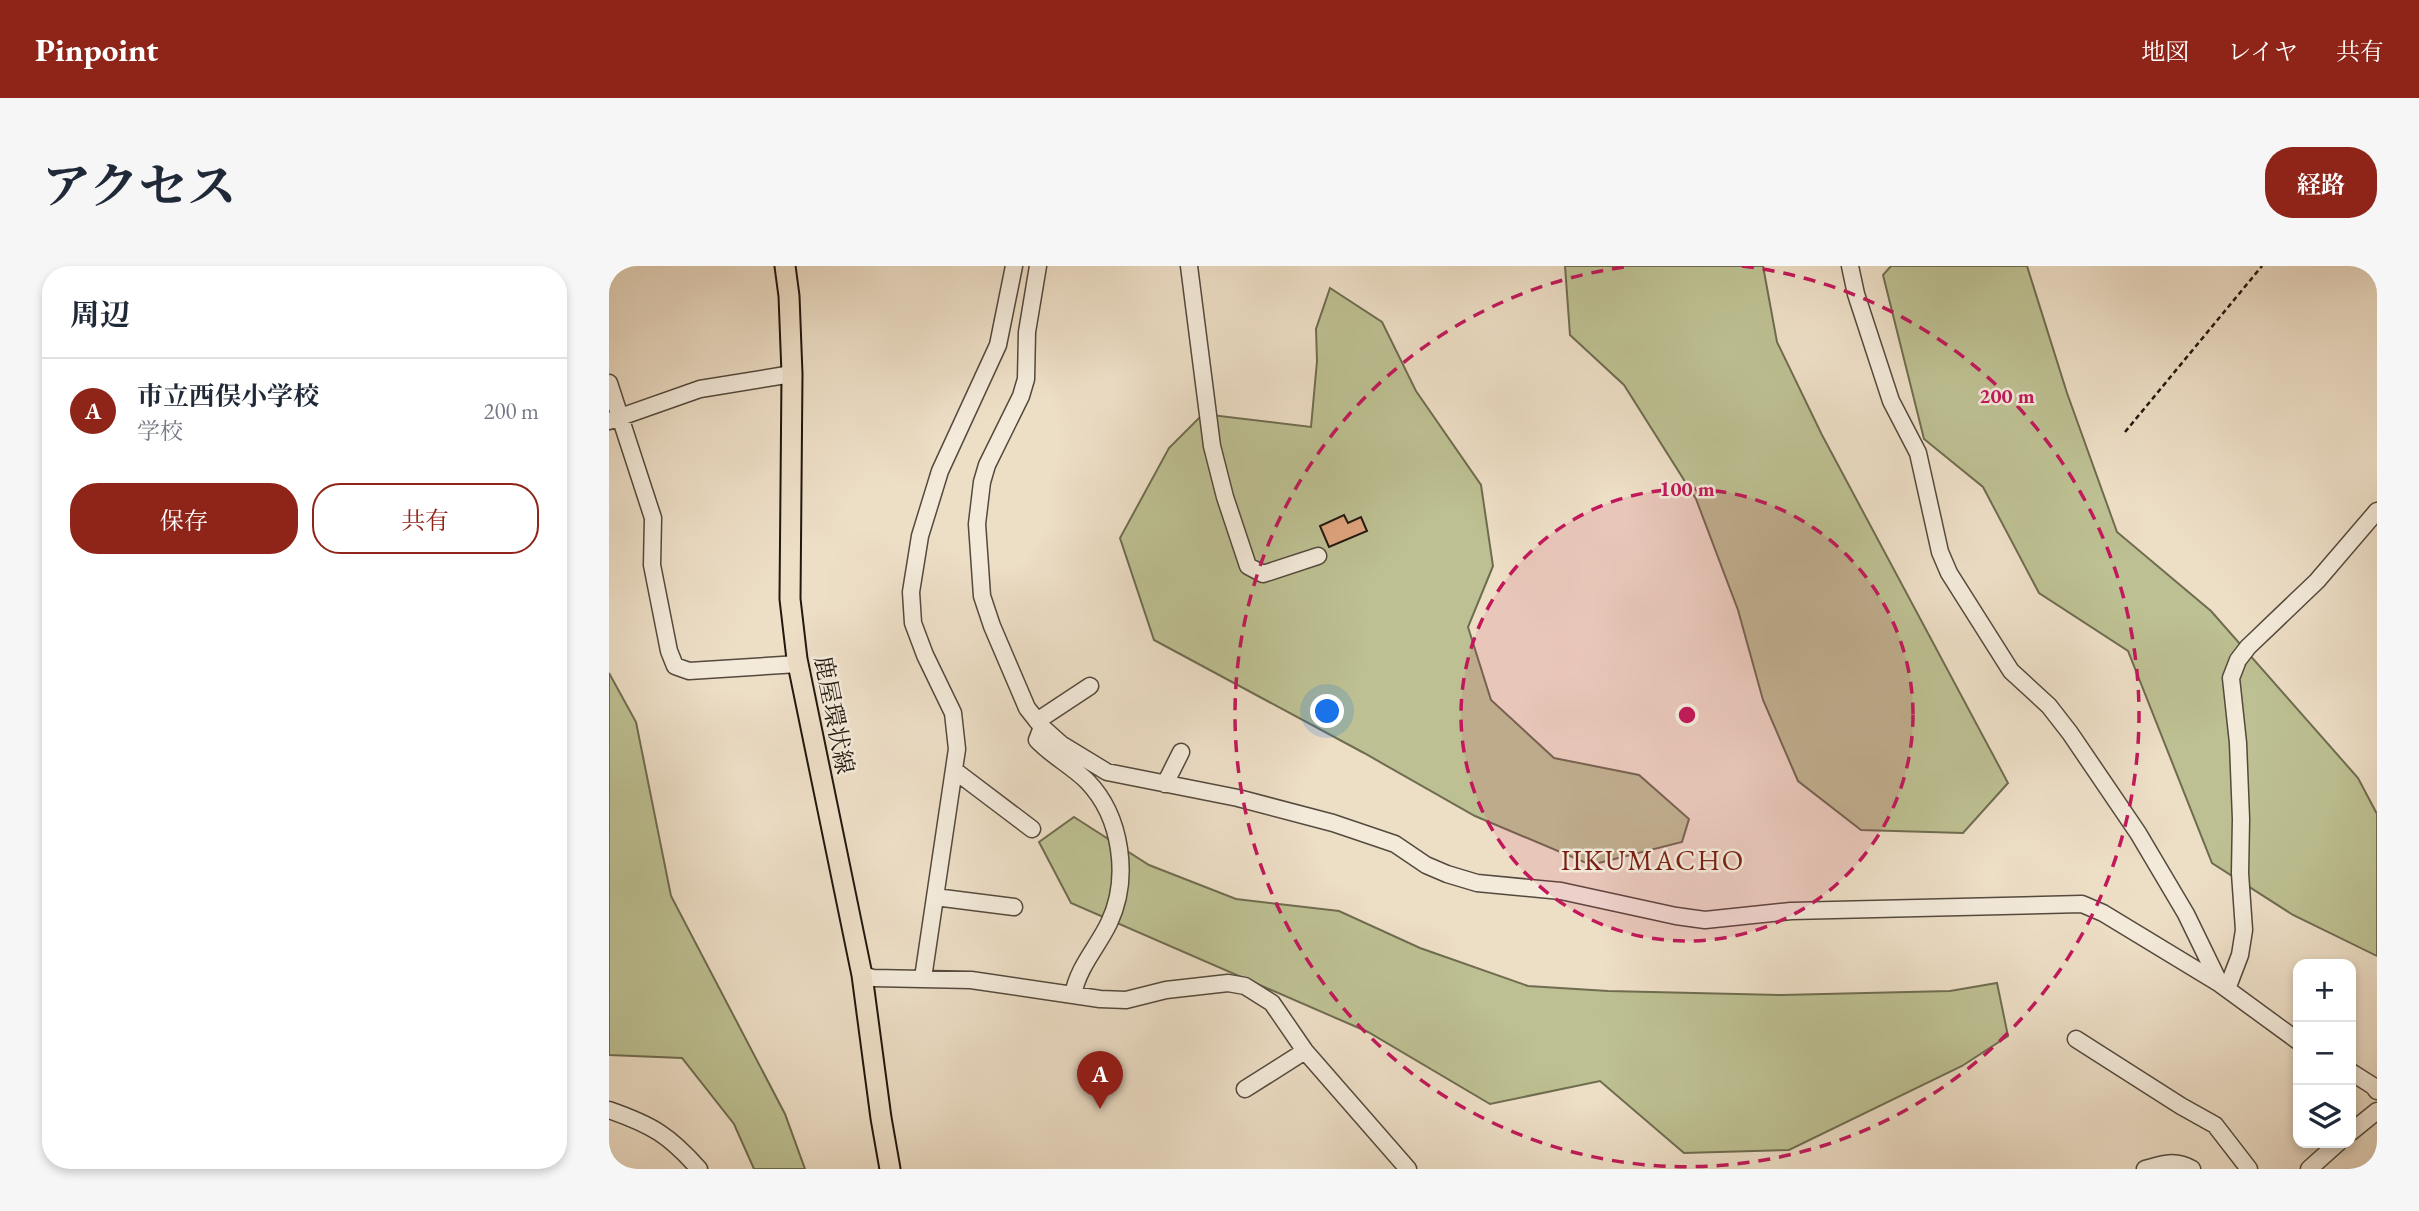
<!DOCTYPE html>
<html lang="ja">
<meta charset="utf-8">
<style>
body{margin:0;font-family:"EB Garamond","Noto Serif JP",serif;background:#f6f6f7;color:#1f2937}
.controls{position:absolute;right:21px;bottom:21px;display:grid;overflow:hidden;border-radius:14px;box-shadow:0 4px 10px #0003}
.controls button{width:63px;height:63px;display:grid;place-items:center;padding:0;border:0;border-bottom:2px solid #e0e1e3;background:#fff;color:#1f2937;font:35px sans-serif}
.you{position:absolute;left:719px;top:446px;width:24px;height:24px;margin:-18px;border:5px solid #fff;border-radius:50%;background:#1a73e8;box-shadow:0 0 0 10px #1a73e833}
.badge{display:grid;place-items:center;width:46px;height:46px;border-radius:50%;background:#8f2418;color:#fff;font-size:23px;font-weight:700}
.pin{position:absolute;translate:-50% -58px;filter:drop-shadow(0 2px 4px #0008)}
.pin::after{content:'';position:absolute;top:37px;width:24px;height:21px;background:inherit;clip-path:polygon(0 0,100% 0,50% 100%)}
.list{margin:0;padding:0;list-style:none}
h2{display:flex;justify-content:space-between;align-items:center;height:91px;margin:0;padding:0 28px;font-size:30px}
h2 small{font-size:23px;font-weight:400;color:#747a83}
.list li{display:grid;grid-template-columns:46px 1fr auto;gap:21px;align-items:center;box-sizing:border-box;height:105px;padding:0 28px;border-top:2px solid #e0e1e3}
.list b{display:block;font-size:26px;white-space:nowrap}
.list p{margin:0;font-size:23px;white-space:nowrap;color:#747a83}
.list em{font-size:23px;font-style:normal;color:#747a83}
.actions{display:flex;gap:14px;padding:21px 28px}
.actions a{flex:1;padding:16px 0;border:2px solid #8f2418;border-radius:28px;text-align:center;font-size:24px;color:#8f2418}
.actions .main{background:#8f2418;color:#fff}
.icon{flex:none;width:38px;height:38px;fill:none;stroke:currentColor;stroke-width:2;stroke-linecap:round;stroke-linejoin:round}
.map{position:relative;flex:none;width:1768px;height:903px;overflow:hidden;border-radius:28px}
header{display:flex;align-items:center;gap:42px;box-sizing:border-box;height:98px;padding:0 35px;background:#8f2418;color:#fff}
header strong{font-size:33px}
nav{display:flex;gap:38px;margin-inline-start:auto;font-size:24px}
.intro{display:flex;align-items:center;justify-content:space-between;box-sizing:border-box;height:168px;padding:0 42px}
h1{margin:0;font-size:49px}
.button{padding:18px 32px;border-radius:28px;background:#8f2418;color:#fff;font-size:24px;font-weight:700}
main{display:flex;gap:42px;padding:0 42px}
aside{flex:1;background:#fff;border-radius:28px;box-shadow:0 4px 10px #0003}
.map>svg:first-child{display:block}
.green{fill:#bdc092;stroke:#6f6c50;stroke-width:2}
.building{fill:#e0a57f;stroke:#21180f;stroke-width:2}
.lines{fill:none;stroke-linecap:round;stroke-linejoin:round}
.minor-casing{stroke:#544a3d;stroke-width:19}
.major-casing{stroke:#21180f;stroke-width:23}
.path{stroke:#21180f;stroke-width:2.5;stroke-dasharray:5 3.5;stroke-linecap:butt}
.minor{stroke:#f3eada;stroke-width:16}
.major{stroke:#eddec6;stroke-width:19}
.ring{fill:none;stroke:#c2185b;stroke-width:3.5;stroke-dasharray:12 9}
.labels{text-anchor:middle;stroke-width:5;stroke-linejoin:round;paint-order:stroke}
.street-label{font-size:24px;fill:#21180f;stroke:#f3eada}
.quarter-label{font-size:28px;letter-spacing:2px;fill:#7a1f14;stroke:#f3eada}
.centre{fill:#c2185b;stroke:#f3eada;stroke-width:3.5}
.ring-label{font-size:21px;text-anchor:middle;font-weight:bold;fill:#c2185b;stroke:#f3eada;stroke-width:5;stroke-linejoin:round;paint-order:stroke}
</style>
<header>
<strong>Pinpoint</strong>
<nav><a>地図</a><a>レイヤ</a><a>共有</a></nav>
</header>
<div class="intro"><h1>アクセス</h1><a class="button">経路</a></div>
<main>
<aside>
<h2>周辺<small></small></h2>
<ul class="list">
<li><span class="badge">A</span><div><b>市立西俣小学校</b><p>学校</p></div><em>200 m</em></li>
</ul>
<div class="actions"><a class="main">保存</a><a>共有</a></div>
</aside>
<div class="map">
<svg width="1768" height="903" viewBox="0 0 1768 903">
<rect width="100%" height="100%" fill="#eddec6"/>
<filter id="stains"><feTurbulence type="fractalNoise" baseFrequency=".00286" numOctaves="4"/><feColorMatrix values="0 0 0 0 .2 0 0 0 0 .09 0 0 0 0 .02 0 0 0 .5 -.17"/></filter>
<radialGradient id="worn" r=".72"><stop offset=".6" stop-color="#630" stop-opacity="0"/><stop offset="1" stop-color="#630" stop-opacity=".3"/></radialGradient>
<!-- green -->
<path class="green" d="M956,0H1154L1168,76L1213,169L1399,517L1354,567L1252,564L1189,515L1154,434L1129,344L1087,233L1015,119L961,69Z
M1282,0H1418L1458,127L1508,266L1602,345L1749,512L1768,548V690L1684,649L1603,597L1519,385L1430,327L1374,221L1315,173L1274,9Z
M721,22L773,56L807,125L872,219L884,300L859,361L882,434L945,492L1030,509L1080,553L1073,576L982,599L866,550L755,487L545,374L511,272L560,182L594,148L702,161L708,95L707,63Z
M0,407L27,456L62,630L176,848L196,903H145L125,858L73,792L0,789Z
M465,551L540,599L627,633L730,645L811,682L919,720L999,725L1173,729L1341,725L1388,717L1399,770L1353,800L1180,884L1075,887L991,815L881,838L759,766L462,637L430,576Z"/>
<!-- building -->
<path class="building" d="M735,249L739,257L752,251L758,265L720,281L711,260Z"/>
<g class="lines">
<defs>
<path id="minor" d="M429,0L418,66L417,113L412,130L378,199L373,216L368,258L373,330L383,360L418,442L433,461L452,478L498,506L629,532L724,557L786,578L817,599L838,608L868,617L952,625L1067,650L1096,654L1182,645L1473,638L1494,647L1611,718L1689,775
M580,0L603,180L616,231L639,300L654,308L709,290
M1241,0L1247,28L1282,135L1309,187L1331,286L1340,307L1402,405L1440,440L1461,467L1529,567L1577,648L1611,718
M0,117L44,252L43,299L60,385L66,400L80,405L189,398
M0,155L91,123L183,108
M428,455L481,420
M433,461L428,474C443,490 463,500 478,515C513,551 521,613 500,657C488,682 469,701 464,729
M345,504L423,563
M556,518L572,486
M326,631L405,641
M253,709L264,712L362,714L491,733L517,734L557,724L619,717L636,720L663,737L696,785L799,903
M314,712L348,483L344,447L316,389L304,357L302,326L311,270L331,205L389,79L405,0
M1618,723L1631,689L1635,664L1631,607L1632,553L1629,477L1622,412L1629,394L1639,381L1708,315L1768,245
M1467,773L1572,840L1606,859L1640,903
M1742,806L1764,820L1768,825
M636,823L696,785
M0,844C43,859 60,869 90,903
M1742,866L1768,845
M1536,903C1554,898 1566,893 1583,903
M1700,903L1729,877"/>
<path id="major" d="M176,0L180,30L183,108L181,333L188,393L253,709L272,852L281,903"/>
</defs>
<!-- minor casing -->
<use href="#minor" class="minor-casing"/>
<!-- major casing -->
<use href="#major" class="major-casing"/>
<!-- path -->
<path class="path" d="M1516,166L1653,0"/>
<!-- minor -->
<use href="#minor" class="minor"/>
<!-- major -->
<use href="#major" class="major"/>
</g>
<!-- distance rings -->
<circle cx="1078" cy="449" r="226" fill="#c2185b" fill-opacity=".12"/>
<g class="ring">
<circle cx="1078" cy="449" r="226"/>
<path d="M1133 0A452 452 0 1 1 1023 0"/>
</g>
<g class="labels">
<!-- street labels -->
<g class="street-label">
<text transform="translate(225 449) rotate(79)" y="8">鹿屋環状線</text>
</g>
<!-- quarter labels -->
<g class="quarter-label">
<text x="1044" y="604">IIKUMACHO</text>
</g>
</g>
<circle cx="1078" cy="449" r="10" class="centre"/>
<g class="ring-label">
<text x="1398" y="137">200 m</text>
<text x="1078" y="230">100 m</text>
</g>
<rect width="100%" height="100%" filter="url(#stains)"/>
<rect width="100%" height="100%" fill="url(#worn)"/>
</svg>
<div class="controls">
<button>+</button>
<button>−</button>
<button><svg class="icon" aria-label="layers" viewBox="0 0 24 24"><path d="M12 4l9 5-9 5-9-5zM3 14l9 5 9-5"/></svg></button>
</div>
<div class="you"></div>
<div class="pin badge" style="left:491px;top:843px">A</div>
</div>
</main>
